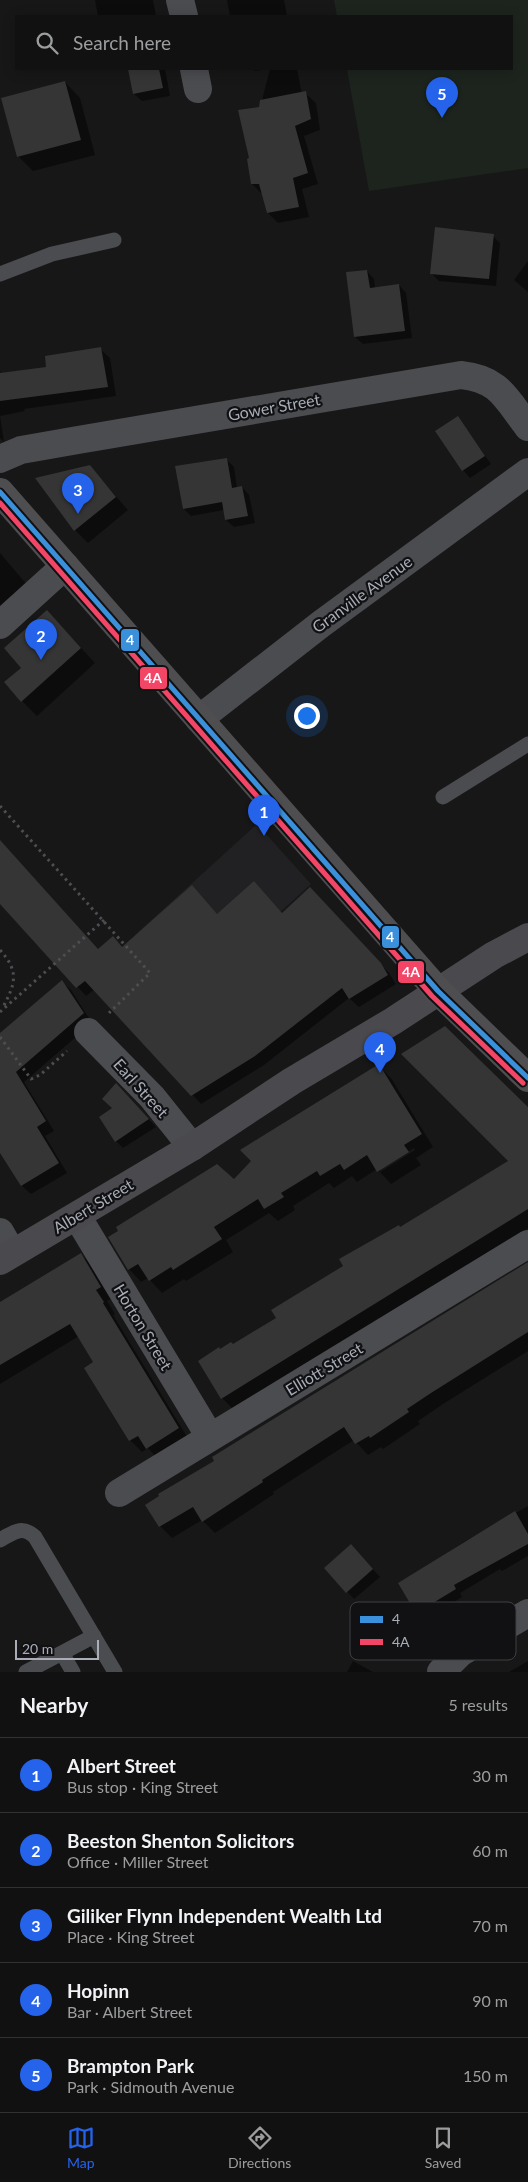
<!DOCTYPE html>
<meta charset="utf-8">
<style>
body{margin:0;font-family:Lato,sans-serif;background:#1a1a1a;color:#f1f3f6}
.scale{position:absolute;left:15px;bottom:12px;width:84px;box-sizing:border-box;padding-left:5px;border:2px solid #a8adb8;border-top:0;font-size:14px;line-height:18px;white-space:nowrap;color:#a8adb8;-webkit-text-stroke:4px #111113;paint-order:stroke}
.you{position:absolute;left:306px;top:715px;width:18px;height:18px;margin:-12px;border:4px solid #fff;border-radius:50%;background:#1a73e8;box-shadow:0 0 0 8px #1a73e833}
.badge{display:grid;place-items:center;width:32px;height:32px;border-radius:50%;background:#2563eb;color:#fff;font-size:16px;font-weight:700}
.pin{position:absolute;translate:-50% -41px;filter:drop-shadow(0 1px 2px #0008)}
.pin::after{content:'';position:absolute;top:26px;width:18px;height:15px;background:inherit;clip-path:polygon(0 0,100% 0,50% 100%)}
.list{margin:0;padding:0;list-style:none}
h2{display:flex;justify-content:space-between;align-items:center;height:65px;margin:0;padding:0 20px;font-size:21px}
h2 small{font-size:16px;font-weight:400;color:#9c9d9f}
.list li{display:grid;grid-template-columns:32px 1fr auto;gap:15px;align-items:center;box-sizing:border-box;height:75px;padding:0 20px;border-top:1px solid #303131}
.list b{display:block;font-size:19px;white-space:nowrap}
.list p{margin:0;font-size:16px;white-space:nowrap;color:#9c9d9f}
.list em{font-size:16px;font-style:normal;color:#9c9d9f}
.icon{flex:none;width:28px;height:28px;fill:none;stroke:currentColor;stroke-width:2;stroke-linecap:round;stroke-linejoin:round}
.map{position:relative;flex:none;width:528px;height:1672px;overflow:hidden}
.search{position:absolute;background:#111;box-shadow:0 2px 12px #0003;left:15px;right:15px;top:15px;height:55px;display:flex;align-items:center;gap:12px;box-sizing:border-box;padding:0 18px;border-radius:0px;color:#9c9d9f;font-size:19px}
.sheet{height:440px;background:#111}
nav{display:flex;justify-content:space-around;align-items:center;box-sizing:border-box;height:70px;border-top:1px solid #303131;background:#111;font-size:14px;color:#9c9d9f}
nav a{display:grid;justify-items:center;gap:2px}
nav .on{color:#2563eb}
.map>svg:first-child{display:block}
.built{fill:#212123}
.green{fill:#1d241e}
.shadow{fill:#0007;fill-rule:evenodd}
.building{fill:#353536}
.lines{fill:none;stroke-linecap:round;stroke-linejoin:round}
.path{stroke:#4d4e52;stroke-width:3;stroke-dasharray:2.5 4;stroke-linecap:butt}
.lane{stroke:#4b4c50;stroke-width:15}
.street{stroke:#4b4c50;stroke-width:28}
.secondary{stroke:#4a4a4e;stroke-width:28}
.highway{stroke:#4e4e51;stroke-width:28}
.bus-1-casing{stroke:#111113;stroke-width:9}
.bus-2-casing{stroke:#111113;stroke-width:9}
.bus-1{stroke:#3a90db;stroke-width:5}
.bus-2{stroke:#f34667;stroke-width:5}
.labels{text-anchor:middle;stroke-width:4.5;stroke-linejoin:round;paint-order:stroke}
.street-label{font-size:16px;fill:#a8adb8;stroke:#111113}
.key{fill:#111113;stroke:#3e4045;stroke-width:1}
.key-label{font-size:14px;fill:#a8adb8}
.line-badge{stroke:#111113;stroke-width:2}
.badge-label{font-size:14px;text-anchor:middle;font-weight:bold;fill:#fff}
</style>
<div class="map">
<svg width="528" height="1672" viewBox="0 0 528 1672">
<rect width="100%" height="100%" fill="#171717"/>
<!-- built -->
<path class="built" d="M257,824L311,884L189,995L135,935Z"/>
<!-- green -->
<path class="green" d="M334,0H528V168L369,191L347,69H512V16H337Z"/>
<!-- shadow -->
<path class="shadow" d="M95,0H153L156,16H98Z
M227,0H284L287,16H230Z
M130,69H165L170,96L142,101L134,94Z
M253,69H268L255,71Z
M270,69H297L302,94L305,93L316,103L320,130L304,136L318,184L302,189L309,217L278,223L268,213L263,195L252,184L250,159L260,108Z
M65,82L80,98L95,155L33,171L18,156Z
M493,236L500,243L496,286L439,281L431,273Z
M528,261V292L514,280Z
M367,271L374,279L375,288L399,285L406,293L412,338L363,344L355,337Z
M100,349L110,358L116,396L24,409L25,411L0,416L4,442L0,438V370L1,374L48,368Z
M458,418L491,464L470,478L463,470Z
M226,459L234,467L237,488L242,487L249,495L255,523L234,527L226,520L224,510L191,516L184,509Z
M89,466L128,510L88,543L75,530Z
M0,553L28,586L0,610Z
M47,611L95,663L37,716L22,701Z
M0,841L98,950L123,948L218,915L283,914L319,898L389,973L396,984L359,1007L349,998L264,1065L201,1104L95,989L86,996L0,902Z
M62,982L71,990L92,1023L24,1082L54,1131L45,1136L67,1173L31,1194L22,1186L0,1150V1035Z
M379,1066L391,1078L433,1147L416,1158L421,1165L391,1184L377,1169L357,1182L352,1176L334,1188L329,1183L293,1206L295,1210L278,1221L269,1213L226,1240L233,1252L186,1281L184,1279L162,1293L148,1278L141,1282L129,1269L234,1180ZM414,1148L415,1150L380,1172V1169Z
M123,1092L156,1127L123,1148L116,1141L114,1109Z
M528,1109V1228L234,1410L222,1398L199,1361L233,1346L278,1318L345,1266L401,1228L510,1161Z
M81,1254L92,1266L112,1298L107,1301L115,1314L113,1315L189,1440L158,1459L148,1448L142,1452L130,1440L85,1368L95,1363L79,1336L0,1384V1304Z
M528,1264V1351L443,1404L418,1421L420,1424L383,1449L381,1447L368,1455L354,1440L273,1492L274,1494L215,1533L202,1520L172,1538L160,1526L216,1461Z
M528,1506V1556L502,1571L500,1569L460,1593L462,1597L437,1613L433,1610L422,1616L415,1609L400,1584L464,1542Z
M358,1553L380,1577L354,1599L326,1568Z
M353,1661L373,1672H347Z
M528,1661V1672H509Z"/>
<!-- building -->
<path class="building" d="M128,69H159L163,88L133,94Z
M65,81L81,140L17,157L1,98Z
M306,91L311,119L295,126L308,173L293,178L299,207L267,213L259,184H251L247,159L249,158L238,110L259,107L260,100Z
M435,227L494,234L489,279L430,274Z
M367,270L370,288L399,284L405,331L354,337L346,272Z
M101,347L108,387L0,401V373L46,367L45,356Z
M458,416L485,456L462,471L435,431Z
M227,458L232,488L242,486L248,516L225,520L222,502L183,509L175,466Z
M90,465L116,497L74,531L35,478Z
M47,610L81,648L21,702L4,682L21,668L4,648Z
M0,840L98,949L113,936L122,947L192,885L217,914L254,881L282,913L310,887L381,963L388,975L349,999L342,988L255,1056L191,1096L85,981L76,988L0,904Z
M62,980L84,1013L16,1072L46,1121L37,1127L59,1163L21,1186L0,1153V1033Z
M445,1026L528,1107V1209L221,1399L198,1361L219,1347L220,1349L231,1342L233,1344L276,1318L271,1310L343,1266L339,1259L399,1225L400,1227L508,1161L401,1054Z
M379,1064L422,1134L404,1145L409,1152L377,1172L367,1155L344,1170L340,1164L320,1176L317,1171L281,1193L284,1197L264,1209L258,1199L214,1227L222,1239L173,1270L171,1267L149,1281L138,1264L128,1270L108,1237L118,1231L116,1227L217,1164L234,1179L251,1161L240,1150Z
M116,1083L149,1119L115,1142L99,1117L112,1108L102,1099Z
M81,1253L101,1287L96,1290L104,1302L103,1303L179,1428L146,1449L138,1436L129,1441L84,1368L93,1362L70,1324L0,1365V1302Z
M528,1262V1332L431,1393L407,1409L409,1412L370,1438L369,1436L355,1444L344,1427L262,1480L263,1482L202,1522L193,1507L159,1527L145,1505L159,1496L158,1494L214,1461L212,1457Z
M515,1511L528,1534V1544L454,1585L456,1589L428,1606L426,1602L414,1610L398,1583Z
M351,1544L373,1569L346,1593L324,1568Z"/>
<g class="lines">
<!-- path -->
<path class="path" d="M0,806L150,973L109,1013
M0,950C19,971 16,983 3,1007
M0,1012L104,920
M0,1037L31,1079L40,1075L67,1051"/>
<!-- lane -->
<path class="lane" d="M0,274L52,254L114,240
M443,797L528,744
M0,1540C14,1532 22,1525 35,1537L115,1672
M62,1653L73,1672
M26,1672L94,1636"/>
<!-- street -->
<path class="street" d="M180,0L184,16
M194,69L198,89
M0,459L21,450L78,440L461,375C500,379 506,399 528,427
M0,625L65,566
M199,719L321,624L528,472
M88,1032L152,1097L192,1147
M77,1216L210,1437
M0,1232L12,1253
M119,1493L528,1244
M441,1672L460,1653L528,1613"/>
<!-- secondary -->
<path class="secondary" d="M0,1261L192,1147L292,1081L393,1021L494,955L528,937"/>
<!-- highway -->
<path class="highway" d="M0,492L438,991L528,1078"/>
<defs>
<path id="bus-1" d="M0,492L438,991L528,1078"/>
<path id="bus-2" d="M0,503L432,996L523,1083"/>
</defs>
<!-- bus-1 casing -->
<use href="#bus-1" class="bus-1-casing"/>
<!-- bus-2 casing -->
<use href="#bus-2" class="bus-2-casing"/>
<!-- bus-1 -->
<use href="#bus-1" class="bus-1"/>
<!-- bus-2 -->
<use href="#bus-2" class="bus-2"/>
</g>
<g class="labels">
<!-- street labels -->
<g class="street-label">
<text transform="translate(274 407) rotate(-10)" y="6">Gower Street</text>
<text transform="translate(362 594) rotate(-36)" y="6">Granville Avenue</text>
<text transform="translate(141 1088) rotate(48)" y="6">Earl Street</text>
<text transform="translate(93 1206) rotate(-31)" y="6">Albert Street</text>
<text transform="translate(143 1327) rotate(59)" y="6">Horton Street</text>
<text transform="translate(324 1369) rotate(-31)" y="6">Elliott Street</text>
</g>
</g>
<!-- legend -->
<rect x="350" y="1602" width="166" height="58" rx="8" class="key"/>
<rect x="360" y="1616" width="23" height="7" fill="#3a90db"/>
<rect x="360" y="1639" width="23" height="6" fill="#f34667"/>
<g class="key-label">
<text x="392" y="1624">4</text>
<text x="392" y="1647">4A</text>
</g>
<g class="line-badge">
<rect x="120" y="628" width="20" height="24" rx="5" fill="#3a90db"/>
<rect x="139" y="666" width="29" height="24" rx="5" fill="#f34667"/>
<rect x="381" y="925" width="19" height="24" rx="5" fill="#3a90db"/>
<rect x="397" y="960" width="28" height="24" rx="5" fill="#f34667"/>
</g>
<g class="badge-label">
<text x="130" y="645">4</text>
<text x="153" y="683">4A</text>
<text x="390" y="942">4</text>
<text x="411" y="977">4A</text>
</g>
</svg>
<div class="scale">20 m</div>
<div class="you"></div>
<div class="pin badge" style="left:264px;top:836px">1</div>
<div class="pin badge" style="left:41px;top:660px">2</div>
<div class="pin badge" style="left:78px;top:514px">3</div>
<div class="pin badge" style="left:380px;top:1073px">4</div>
<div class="pin badge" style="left:442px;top:118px">5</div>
<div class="search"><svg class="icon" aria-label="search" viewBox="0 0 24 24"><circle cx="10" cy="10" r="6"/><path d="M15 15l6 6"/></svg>Search here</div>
</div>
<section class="sheet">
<h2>Nearby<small>5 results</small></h2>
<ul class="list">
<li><span class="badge">1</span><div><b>Albert Street</b><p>Bus stop · King Street</p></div><em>30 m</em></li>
<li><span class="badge">2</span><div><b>Beeston Shenton Solicitors</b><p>Office · Miller Street</p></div><em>60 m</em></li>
<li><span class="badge">3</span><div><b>Giliker Flynn Independent Wealth Ltd</b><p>Place · King Street</p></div><em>70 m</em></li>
<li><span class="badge">4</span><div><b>Hopinn</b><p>Bar · Albert Street</p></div><em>90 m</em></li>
<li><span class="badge">5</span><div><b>Brampton Park</b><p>Park · Sidmouth Avenue</p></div><em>150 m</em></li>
</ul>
</section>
<nav>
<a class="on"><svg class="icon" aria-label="map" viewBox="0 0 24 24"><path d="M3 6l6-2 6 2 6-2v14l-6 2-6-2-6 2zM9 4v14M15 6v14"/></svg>Map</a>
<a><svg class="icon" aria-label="directions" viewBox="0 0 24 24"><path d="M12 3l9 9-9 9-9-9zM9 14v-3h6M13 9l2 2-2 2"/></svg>Directions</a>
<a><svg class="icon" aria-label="saved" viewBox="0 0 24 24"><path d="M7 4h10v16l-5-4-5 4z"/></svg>Saved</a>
</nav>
